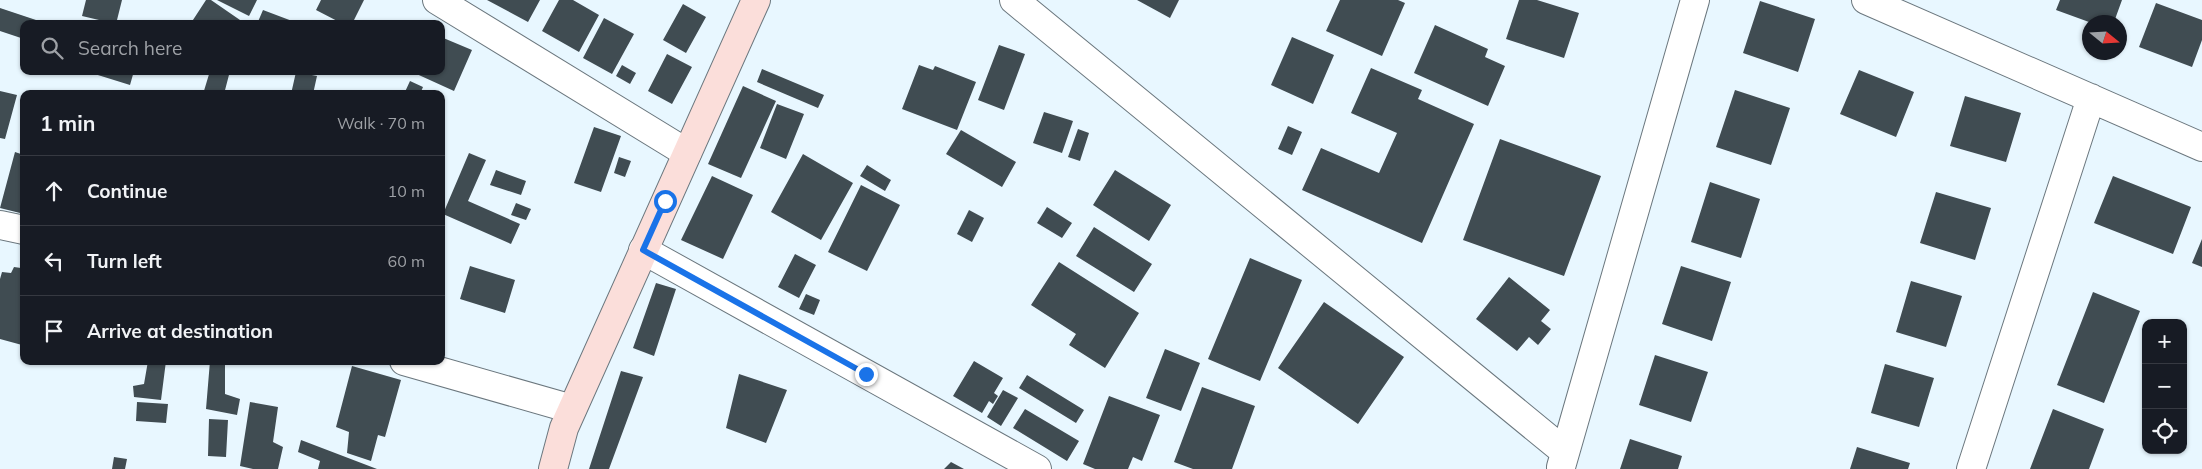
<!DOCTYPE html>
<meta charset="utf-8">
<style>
body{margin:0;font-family:Mulish,sans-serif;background:#242831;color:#f1f3f6}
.controls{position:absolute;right:15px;bottom:15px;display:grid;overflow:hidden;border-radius:10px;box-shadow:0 1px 4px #0004}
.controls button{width:45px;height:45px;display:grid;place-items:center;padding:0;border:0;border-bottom:1px solid #363941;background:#171b24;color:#f1f3f6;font:25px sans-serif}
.compass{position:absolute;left:2082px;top:15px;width:45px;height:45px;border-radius:50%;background:#171b24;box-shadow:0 1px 4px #0004;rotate:108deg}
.stop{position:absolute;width:15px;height:15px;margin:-11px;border:4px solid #1a73e8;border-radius:50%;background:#fff}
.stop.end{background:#1a73e8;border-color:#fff;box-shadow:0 1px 5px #0008}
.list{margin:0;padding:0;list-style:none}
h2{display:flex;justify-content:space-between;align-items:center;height:65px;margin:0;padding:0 20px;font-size:21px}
h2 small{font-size:16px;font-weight:400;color:#9ea1a6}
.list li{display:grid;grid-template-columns:32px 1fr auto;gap:15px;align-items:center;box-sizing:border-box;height:70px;padding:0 20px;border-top:1px solid #363941}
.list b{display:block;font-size:19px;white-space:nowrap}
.list em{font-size:16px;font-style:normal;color:#9ea1a6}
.icon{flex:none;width:28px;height:28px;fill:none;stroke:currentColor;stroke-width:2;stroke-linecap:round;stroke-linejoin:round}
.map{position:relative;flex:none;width:2202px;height:469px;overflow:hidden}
.search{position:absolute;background:#171b24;box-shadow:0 1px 4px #0004;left:20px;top:20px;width:425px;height:55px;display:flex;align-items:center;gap:12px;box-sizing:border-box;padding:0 18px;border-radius:10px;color:#9ea1a6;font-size:19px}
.panel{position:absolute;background:#171b24;box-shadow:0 1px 4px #0004;left:20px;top:90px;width:425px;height:275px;border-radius:10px}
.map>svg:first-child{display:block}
.building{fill:#404c52}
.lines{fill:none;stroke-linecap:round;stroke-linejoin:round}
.street-casing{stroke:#6b777e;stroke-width:30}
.secondary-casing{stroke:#6b777e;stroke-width:30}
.street{stroke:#fff;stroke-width:28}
.secondary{stroke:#fbdeda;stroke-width:28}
.route{stroke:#1a73e8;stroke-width:6}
</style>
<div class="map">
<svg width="2202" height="469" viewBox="0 0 2202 469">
<rect width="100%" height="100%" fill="#e8f7ff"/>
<!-- building -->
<path class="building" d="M86,0H122L116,24L82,16Z
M206,0H211L240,20L237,24L191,23Z
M217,0H257L249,16Z
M321,0H364L352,24H343L316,10Z
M487,0H540L528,22Z
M559,0H573L599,15L579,52L542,31Z
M1137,0H1179L1170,18Z
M1340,0H1398L1405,3L1382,56L1326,31Z
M1519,0H1537L1579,13L1564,58L1506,39Z
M2060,0H2122L2114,22H2089L2056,10Z
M1760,1L1815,19L1798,72L1743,53Z
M2156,3L2202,20V40L2192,67L2139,47Z
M683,4L706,17L686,53L663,40Z
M0,8L45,23V24H24V39L0,31Z
M263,10L300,24H257Z
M604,18L634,34L612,74L583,58Z
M1435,25L1488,49L1485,57L1505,66L1488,106L1414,73Z
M441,37L472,50L454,91L410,71H441Z
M1292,37L1334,55L1313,104L1271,85Z
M999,45L1025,54L1004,110L978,100Z
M667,54L692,67L672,104L648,91Z
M622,65L636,73L630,84L616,76Z
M919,65L933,70L935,66L976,82L957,130L902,109Z
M1371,68L1422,90L1418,99L1474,124L1422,243L1302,190L1321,148L1379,173L1397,133L1351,113Z
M762,69L824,95L818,108L757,82Z
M1859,70L1914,92L1896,137L1840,114Z
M85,71H134L130,85Z
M210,71H230L224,94H203Z
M296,72L317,76L313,94H291Z
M410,81L423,87L420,94H404Z
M743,86L776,101L741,178L708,164Z
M1735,90L1790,108L1771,165L1716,147Z
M0,91L17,95L5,139L0,138Z
M1965,96L2021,113L2006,162L1950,146Z
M777,104L804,114L786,159L760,148Z
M1044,112L1073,121L1062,153L1033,143Z
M1288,126L1302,132L1292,155L1278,149Z
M594,127L621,136L601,192L574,183Z
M1078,129L1089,133L1080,161L1068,157Z
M961,130L1016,162L1002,187L946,154Z
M1500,139L1601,176L1564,276L1463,240Z
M15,152L24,155V214L0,208Z
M469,153L486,160L468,201L520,224L511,244L443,214Z
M803,154L853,183L821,240L771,212Z
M619,157L631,161L625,177L614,173Z
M867,165L891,180L885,191L860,176Z
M496,170L526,181L521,195L490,185Z
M1115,170L1171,205L1149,241L1093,205Z
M712,176L753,195L723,259L681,240Z
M2113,176L2191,207L2173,254L2094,223Z
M1710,182L1760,199L1741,258L1691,242Z
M861,185L900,205L867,271L828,252Z
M1936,192L1991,208L1975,260L1920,243Z
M516,203L531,209L526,220L511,215Z
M1047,207L1072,223L1062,238L1037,223Z
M969,210L984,218L972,242L957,234Z
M1094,227L1152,264L1134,292L1076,256Z
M2202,239V267L2192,263Z
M795,254L816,265L799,298L778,287Z
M1250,258L1302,280L1260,381L1208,359Z
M1059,262L1139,313L1105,368L1069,345L1076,334L1031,305Z
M24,266V337L22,345L0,339V279L2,272L11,273L14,267L21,268Z
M470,266L515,280L505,313L460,299Z
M1681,266L1731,282L1712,341L1662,324Z
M1509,277L1550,310L1541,321L1551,329L1538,345L1529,337L1517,351L1476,319Z
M1911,281L1962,296L1946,347L1896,332Z
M656,283L676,289L654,356L633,348Z
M2093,292L2140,311L2104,403L2057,385Z
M806,294L820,300L814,315L799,309Z
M1324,302L1404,357L1358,424L1278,368Z
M1165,349L1200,363L1181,411L1146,398Z
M1655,355L1708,372L1691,422L1639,405Z
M148,361H166L161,400L134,397L133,386L144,384Z
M210,361H225V394L240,399L237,415L206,409Z
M974,361L1003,378L994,393L998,396L993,404L989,401L982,413L953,396Z
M1885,364L1934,378L1919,427L1871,413Z
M352,366L401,380L385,437L378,435L371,461L347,453L349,432L336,427Z
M621,371L643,377L609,469H589Z
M739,374L787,390L766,443L726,428Z
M1027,375L1084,410L1076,423L1019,388Z
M1202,387L1255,406L1232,469H1193L1174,462Z
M1003,390L1018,398L1001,426L987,417Z
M1109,396L1160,415L1142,461L1133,457L1128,469H1095L1083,464Z
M137,402L168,404L166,423L136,421Z
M250,402L278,407L273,442L283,447L278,469H253L240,466Z
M1025,409L1079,441L1067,461L1013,428Z
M2053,409L2104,429L2089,469H2030Z
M209,419L228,420L226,457L208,456Z
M1630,439L1682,456L1678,469H1620Z
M301,440L377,469H318L320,461L298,452Z
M1857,447L1910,463L1908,469H1850Z
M114,457L127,459L125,469H112Z
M951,462L964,469H944Z"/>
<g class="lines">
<defs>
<path id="street" d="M437,0L687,153
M1014,0L1565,452
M1866,0L2202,147
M0,225L24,230
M643,250L1037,469
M404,361L572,409
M1561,467L1695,0
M1971,469L2091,98"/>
<path id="secondary" d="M553,469L564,428L756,0"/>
</defs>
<!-- street casing -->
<use href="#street" class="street-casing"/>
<!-- secondary casing -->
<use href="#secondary" class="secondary-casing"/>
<!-- street -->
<use href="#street" class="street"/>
<!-- secondary -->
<use href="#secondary" class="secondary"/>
</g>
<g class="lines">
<!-- route -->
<path class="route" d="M665,201L643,250L866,374"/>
</g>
</svg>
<div class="controls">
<button>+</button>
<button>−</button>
<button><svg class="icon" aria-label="locate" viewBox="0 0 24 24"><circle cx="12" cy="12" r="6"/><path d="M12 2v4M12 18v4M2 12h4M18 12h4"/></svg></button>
</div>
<svg class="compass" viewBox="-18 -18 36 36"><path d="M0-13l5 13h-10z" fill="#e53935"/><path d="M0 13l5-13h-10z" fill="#9ea1a6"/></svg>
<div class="stop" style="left:665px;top:201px"></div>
<div class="stop end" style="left:866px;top:374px"></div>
<div class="search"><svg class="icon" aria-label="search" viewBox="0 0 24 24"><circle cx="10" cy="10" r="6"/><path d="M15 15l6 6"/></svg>Search here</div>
<section class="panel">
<h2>1 min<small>Walk · 70 m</small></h2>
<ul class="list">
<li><svg class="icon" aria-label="ahead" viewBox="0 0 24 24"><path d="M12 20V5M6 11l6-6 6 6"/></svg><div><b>Continue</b></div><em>10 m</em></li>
<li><svg class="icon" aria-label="left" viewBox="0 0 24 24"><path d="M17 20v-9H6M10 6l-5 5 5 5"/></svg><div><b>Turn left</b></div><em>60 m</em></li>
<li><svg class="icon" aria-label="arrive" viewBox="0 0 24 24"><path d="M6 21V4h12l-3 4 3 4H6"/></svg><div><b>Arrive at destination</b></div></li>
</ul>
</section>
</div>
